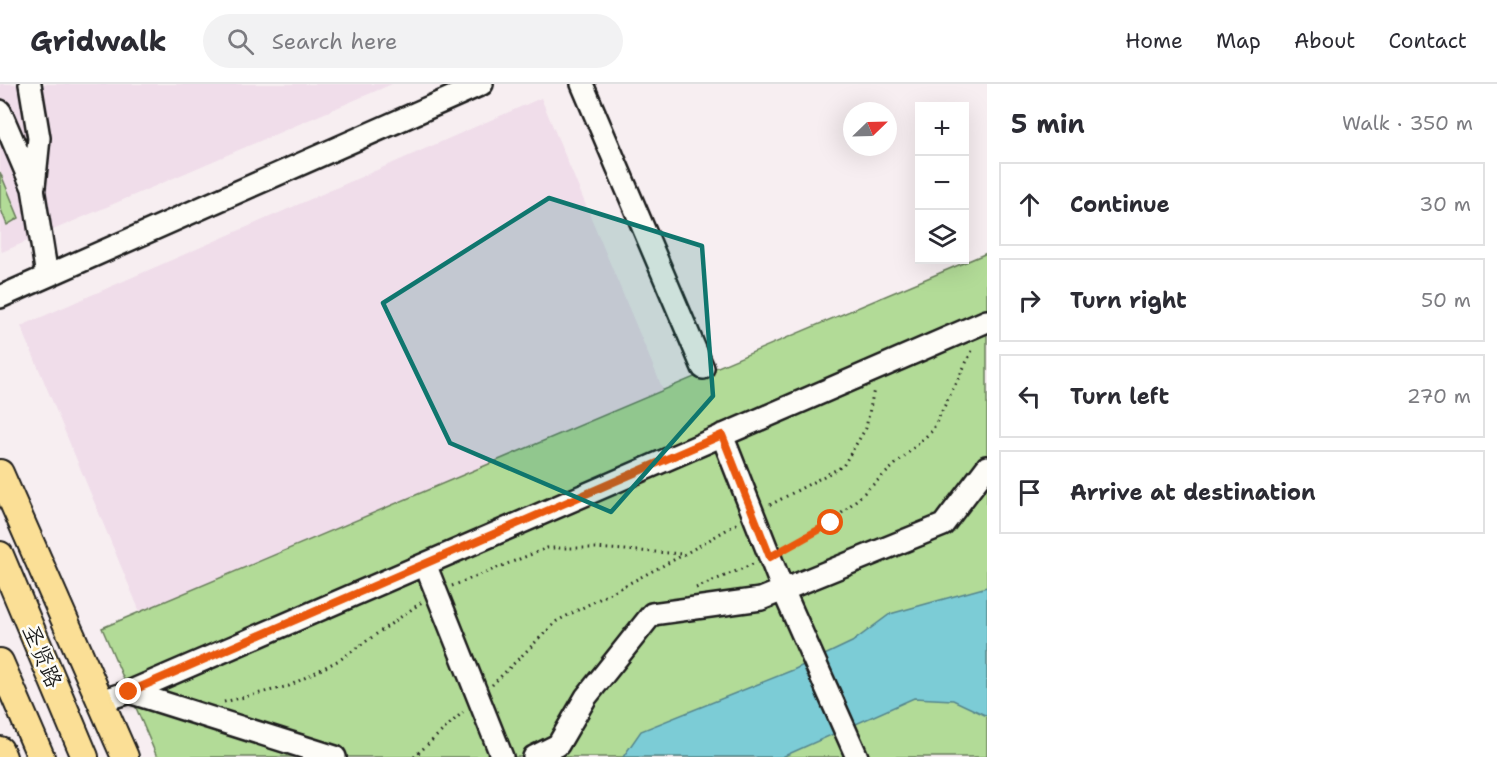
<!DOCTYPE html>
<meta charset="utf-8">
<style>
body{margin:0;font-family:"Shantell Sans","LXGW WenKai TC",sans-serif;background:#f2f2f3;color:#2b2b33}
.controls{position:absolute;right:18px;top:18px;display:grid;overflow:hidden;border-radius:0px;box-shadow:0 6px 24px #0002}
.controls button{width:54px;height:54px;display:grid;place-items:center;padding:0;border:0;border-bottom:2px solid #e1e1e2;background:#fff;color:#2b2b33;font:30px sans-serif}
.compass{position:absolute;left:843px;top:18px;width:54px;height:54px;border-radius:50%;background:#fff;box-shadow:0 6px 24px #0002;rotate:67deg}
.stop{position:absolute;width:18px;height:18px;margin:-14px;border:4px solid #ea580c;border-radius:50%;background:#fff}
.stop.end{background:#ea580c;border-color:#fff;box-shadow:0 2px 6px #0008}
.list{margin:0;padding:0;list-style:none}
h2{display:flex;justify-content:space-between;align-items:center;height:78px;margin:0;padding:0 24px;font-size:26px}
h2 small{font-size:20px;font-weight:400;color:#7c7c81}
.list li{display:grid;grid-template-columns:39px 1fr auto;gap:18px;align-items:center;box-sizing:border-box;height:84px;margin:0 12px 12px;padding:0 12px;border:2px solid #e1e1e2;border-radius:0px}
.list b{display:block;font-size:22px;white-space:nowrap}
.list em{font-size:20px;font-style:normal;color:#7c7c81}
.icon{flex:none;width:33px;height:33px;fill:none;stroke:currentColor;stroke-width:2;stroke-linecap:round;stroke-linejoin:round}
.map{position:relative;flex:none;width:987px;height:673px;overflow:hidden}
header{display:flex;align-items:center;gap:36px;box-sizing:border-box;height:84px;padding:0 30px;background:#fff;border-bottom:2px solid #e1e1e2}
header strong{font-size:28px}
nav{display:flex;gap:33px;margin-inline-start:auto;font-size:21px}
.search{width:420px;height:54px;background:#f2f2f3;display:flex;align-items:center;gap:15px;box-sizing:border-box;padding:0 21px;border-radius:33px;color:#7c7c81;font-size:22px}
main{display:flex}
aside{flex:1;background:#fff}
.map>svg:first-child{display:block}
.built{fill:#f0ddea}
.green{fill:#b2db97;stroke:#677c5a;stroke-width:1.5}
.water{fill:#7cccd6;stroke:#56868c;stroke-width:1.5}
.lines{fill:none;stroke-linecap:round;stroke-linejoin:round}
.minor-casing{stroke:#1c1c1c;stroke-width:26}
.major-casing{stroke:#1c1c1c;stroke-width:30}
.path{stroke:#1c1c1c;stroke-width:3;stroke-dasharray:1.5 4.5;stroke-linecap:butt}
.minor{stroke:#fdfcf7;stroke-width:21}
.major{stroke:#fbdf96;stroke-width:26}
.route{stroke:#ea580c;stroke-width:8}
.marked{fill:#0f766e;fill-opacity:0.2;stroke:#0f766e;stroke-width:4.5;stroke-linejoin:round}
.labels{text-anchor:middle;stroke-width:5;stroke-linejoin:round;paint-order:stroke}
.street-label{font-size:22px;fill:#1c1c1c;stroke:#fdfcf7}
</style>
<header>
<strong>Gridwalk</strong>
<div class="search"><svg class="icon" aria-label="search" viewBox="0 0 24 24"><circle cx="10" cy="10" r="6"/><path d="M15 15l6 6"/></svg>Search here</div>
<nav><a>Home</a><a>Map</a><a>About</a><a>Contact</a></nav>
</header>
<main>
<div class="map">
<svg width="987" height="673" viewBox="0 0 987 673">
<rect width="100%" height="100%" fill="#f7eef1"/>
<filter id="ink" filterUnits="userSpaceOnUse"><feTurbulence type="fractalNoise" baseFrequency=".0167" numOctaves="2"/><feDisplacementMap in="SourceGraphic" scale="12" xChannelSelector="R" yChannelSelector="G"/><feConvolveMatrix kernelMatrix="1 2 1 2 8 2 1 2 1" color-interpolation-filters="sRGB"/></filter>
<g filter="url(#ink)">
<!-- built -->
<path class="built" d="M0,0H392L2,168L0,163Z
M541,14L677,339L150,552L21,242Z"/>
<!-- green -->
<path class="green" d="M0,88L19,134L7,141L0,123Z
M987,169V673H157L102,544Z"/>
<!-- water -->
<path class="water" d="M987,503V632L953,616L914,614L782,673H623L641,647L793,586L852,558L890,530Z"/>
<g class="lines">
<defs>
<path id="minor" d="M30,0L39,54L34,103
M582,0L703,284
M0,27L33,104L47,192
M0,213L482,0
M722,351L783,506L857,673
M425,480L502,673
M129,608L335,673
M101,617L129,608L987,237
M534,673L558,661L586,613L652,530L761,515L943,441L987,383"/>
<path id="major" d="M0,389L125,673
M0,471L85,673
M0,578L41,673
M0,666L3,673"/>
</defs>
<!-- minor casing -->
<use href="#minor" class="minor-casing"/>
<!-- major casing -->
<use href="#major" class="major-casing"/>
<!-- path -->
<path class="path" d="M770,421L843,382L866,344L874,305
M786,464L831,439L932,347L974,263
M452,502L547,464H595L684,470
M696,504L753,480
M492,601L557,537L685,470L738,439
M224,618L289,602L341,575L422,518
M414,673L463,628"/>
<!-- minor -->
<use href="#minor" class="minor"/>
<!-- major -->
<use href="#major" class="major"/>
</g>
</g>
<g class="lines" filter="url(#ink)">
<!-- route -->
<path class="route" d="M129,608L722,351L770,473L831,439"/>
</g>
<!-- marked area -->
<path class="marked" d="M549,114L702,162L713,312L611,428L450,359L383,219Z"/>
<g class="labels">
<!-- street labels -->
<g class="street-label">
<text transform="translate(43 572) rotate(67)" y="8">圣贤路</text>
</g>
</g>
</svg>
<div class="controls">
<button>+</button>
<button>−</button>
<button><svg class="icon" aria-label="layers" viewBox="0 0 24 24"><path d="M12 4l9 5-9 5-9-5zM3 14l9 5 9-5"/></svg></button>
</div>
<svg class="compass" viewBox="-18 -18 36 36"><path d="M0-13l5 13h-10z" fill="#e53935"/><path d="M0 13l5-13h-10z" fill="#7c7c81"/></svg>
<div class="stop" style="left:831px;top:439px"></div>
<div class="stop end" style="left:129px;top:608px"></div>
</div>
<aside>
<h2>5 min<small>Walk · 350 m</small></h2>
<ul class="list">
<li><svg class="icon" aria-label="ahead" viewBox="0 0 24 24"><path d="M12 20V5M6 11l6-6 6 6"/></svg><div><b>Continue</b></div><em>30 m</em></li>
<li><svg class="icon" aria-label="right" viewBox="0 0 24 24"><path d="M7 20v-9h11M14 6l5 5-5 5"/></svg><div><b>Turn right</b></div><em>50 m</em></li>
<li><svg class="icon" aria-label="left" viewBox="0 0 24 24"><path d="M17 20v-9H6M10 6l-5 5 5 5"/></svg><div><b>Turn left</b></div><em>270 m</em></li>
<li><svg class="icon" aria-label="arrive" viewBox="0 0 24 24"><path d="M6 21V4h12l-3 4 3 4H6"/></svg><div><b>Arrive at destination</b></div></li>
</ul>
</aside>
</main>
